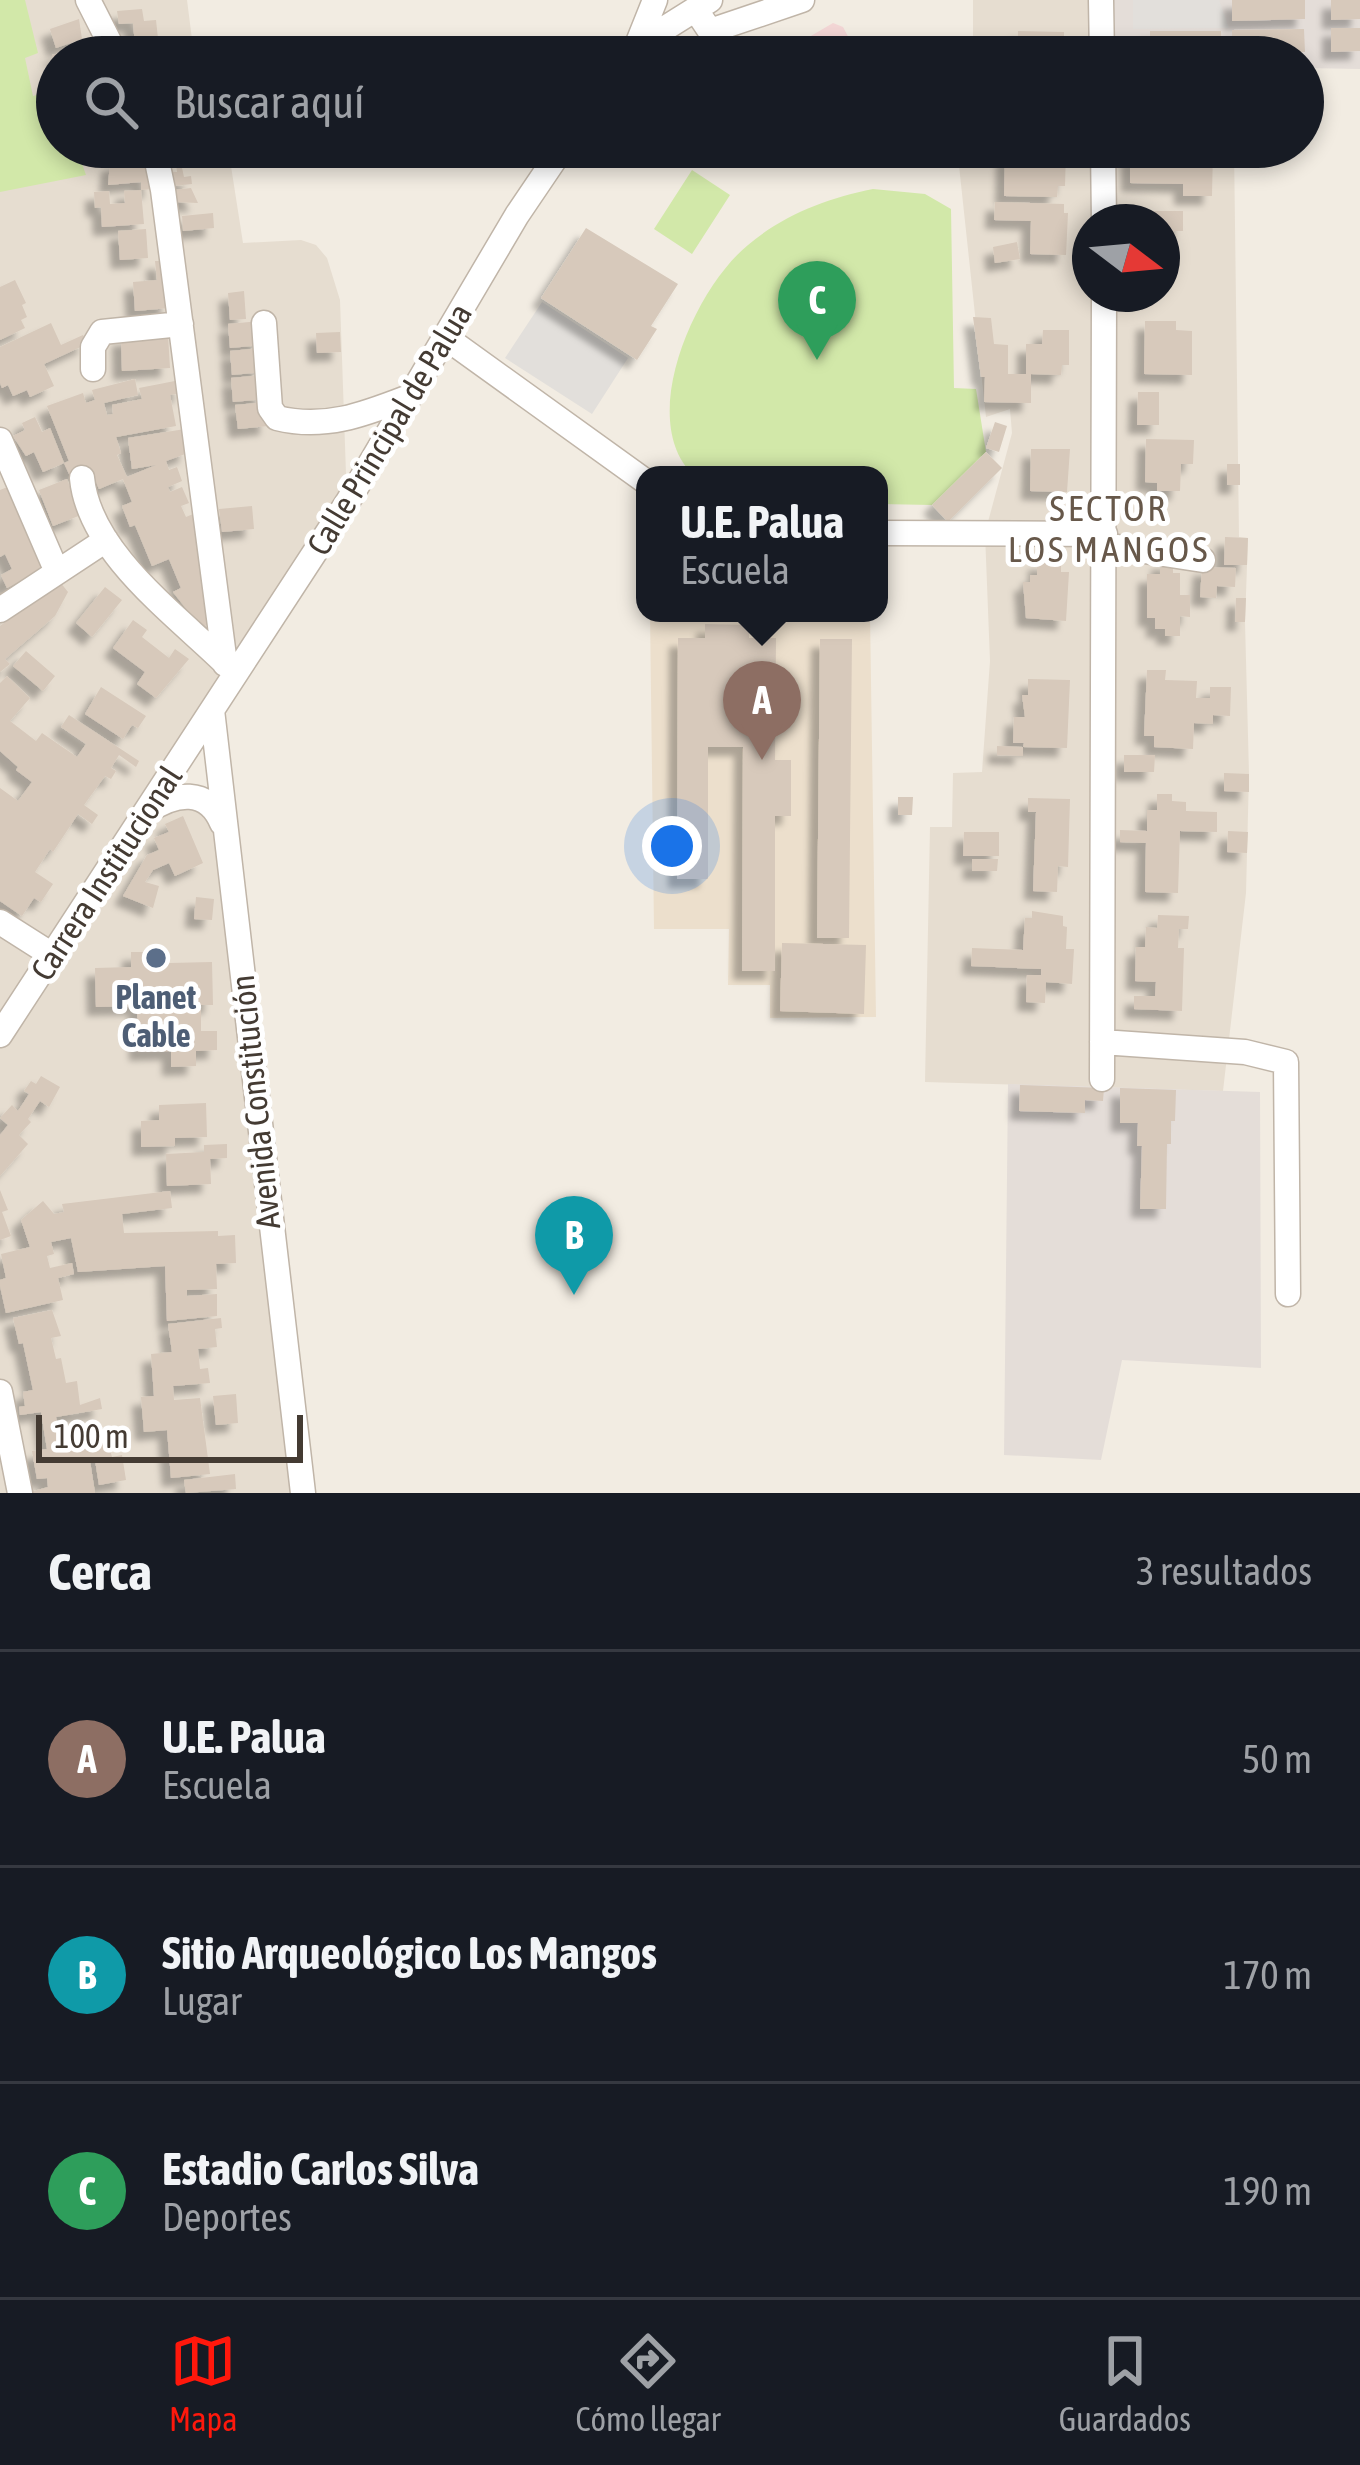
<!DOCTYPE html>
<html lang="es">
<meta charset="utf-8">
<style>
body{margin:0;font-family:"Asap Condensed",sans-serif;background:#20242c;color:#f1f3f6}
.compass{position:absolute;left:1072px;top:204px;width:108px;height:108px;border-radius:50%;background:#171b24;box-shadow:0 6px 18px #0003;rotate:106deg}
.scale{position:absolute;left:36px;bottom:30px;width:267px;box-sizing:border-box;padding-left:12px;border:6px solid #443b33;border-top:0;font-size:33px;line-height:42px;white-space:nowrap;color:#443b33;-webkit-text-stroke:9px #fff;paint-order:stroke}
.you{position:absolute;left:672px;top:846px;width:42px;height:42px;margin:-30px;border:9px solid #fff;border-radius:50%;background:#1a73e8;box-shadow:0 0 0 18px #1a73e833}
.badge{display:grid;place-items:center;width:78px;height:78px;border-radius:50%;background:#ff180c;color:#fff;font-size:39px;font-weight:700}
.pin{position:absolute;translate:-50% -99px;filter:drop-shadow(0 3px 6px #0008)}
.pin::after{content:'';position:absolute;top:63px;width:42px;height:36px;background:inherit;clip-path:polygon(0 0,100% 0,50% 100%)}
.popup{position:absolute;left:636px;top:466px;width:252px;height:156px;box-sizing:border-box;display:grid;place-content:center;border-radius:24px;background:#171b24;filter:drop-shadow(0 3px 9px #0005);font-size:39px;white-space:nowrap;color:#9ea1a6}
.popup b{font-size:45px;color:#f1f3f6}
.popup::after{content:'';position:absolute;left:50%;top:100%;margin-left:-24px;border:24px solid transparent;border-top-color:#171b24}
.list{margin:0;padding:0;list-style:none}
h2{display:flex;justify-content:space-between;align-items:center;height:156px;margin:0;padding:0 48px;font-size:51px}
h2 small{font-size:39px;font-weight:400;color:#9ea1a6}
.list li{display:grid;grid-template-columns:78px 1fr auto;gap:36px;align-items:center;box-sizing:border-box;height:216px;padding:0 48px;border-top:3px solid #363941}
.list b{display:block;font-size:45px;white-space:nowrap}
.list p{margin:0;font-size:39px;white-space:nowrap;color:#9ea1a6}
.list em{font-size:39px;font-style:normal;color:#9ea1a6}
.icon{flex:none;width:66px;height:66px;fill:none;stroke:currentColor;stroke-width:2;stroke-linecap:round;stroke-linejoin:round}
.map{position:relative;flex:none;width:1360px;height:1493px;overflow:hidden}
.search{position:absolute;background:#171b24;box-shadow:0 6px 18px #0003;left:36px;right:36px;top:36px;height:132px;display:flex;align-items:center;gap:30px;box-sizing:border-box;padding:0 42px;border-radius:66px;color:#9ea1a6;font-size:45px}
.sheet{height:804px;background:#171b24}
nav{display:flex;justify-content:space-around;align-items:center;box-sizing:border-box;height:168px;border-top:3px solid #363941;background:#171b24;font-size:33px;color:#9ea1a6}
nav a{display:grid;justify-items:center;gap:6px}
nav .on{color:#ff180c}
.map>svg:first-child{display:block}
.residential{fill:#e6ddd0;fill-rule:evenodd}
.industrial{fill:#e4ddd8}
.education{fill:#ecdfcc}
.medical{fill:#f3d6d5}
.green{fill:#d2e8a9}
.parking{fill:#e2dfdb}
.building{fill:#d7c9bb;filter:url(#shadow)}
.lines{fill:none;stroke-linecap:round;stroke-linejoin:round}
.minor-casing{stroke:#c0b5a8;stroke-width:27}
.minor{stroke:#fff;stroke-width:24}
.service-dot{fill:#5c6f8a;stroke:#fff;stroke-width:4.5}
.labels{text-anchor:middle;stroke-width:10;stroke-linejoin:round;paint-order:stroke}
.street-label{font-size:33px;fill:#443b33;stroke:#fff}
.service-label{font-size:33px;font-weight:bold;fill:#4e5e75;stroke:#fff}
.neighbourhood-label{font-size:36px;letter-spacing:3px;fill:#67584a;stroke:#fff}
</style>
<div class="map">
<svg width="1360" height="1493" viewBox="0 0 1360 1493">
<defs>
<filter id="shadow"><feDropShadow dx="-9" dy="9" stdDeviation="3" flood-color="#0004"/></filter>
</defs>
<rect width="100%" height="100%" fill="#f2ece2"/>
<!-- residential -->
<path class="residential" d="M0,0H187L194,55L213,54V57H57V147H228L243,243L301,240L316,245L327,258L340,300L347,503L148,809L213,806L303,1493H0Z
M973,0H1101L1102,57H973Z
M957,147H1234L1239,537L1248,538L1245,622L1249,774L1246,893L1223,1091L925,1082L930,827H952L953,773L982,772L990,661L985,533L1012,433L1010,409L986,417ZM1090,222H1162V294H1090Z"/>
<!-- industrial -->
<path class="industrial" d="M1101,0H1360V69L1303,68V57H1102Z
M1008,1084L1260,1092L1261,1368L1122,1360L1101,1460L1004,1455Z"/>
<!-- education -->
<path class="education" d="M650,613H870L876,1017L770,1018V985H728L729,929H654Z"/>
<!-- medical -->
<path class="medical" d="M833,23L843,27L859,57H775Z"/>
<!-- green -->
<path class="green" d="M0,0H25L38,53L25,58L33,96L55,90L57,147H76L86,175L0,192Z
M692,170L730,195L692,254L654,229Z
M873,189L925,194L951,209L954,388L976,389L986,452L932,505L879,504V475H693C636,419 695,288 748,245C783,215 828,198 873,189Z"/>
<!-- parking -->
<path class="parking" d="M1133,0H1219L1229,28L1133,29Z
M542,302L628,358L592,414L505,358Z"/>
<!-- building -->
<path class="building" d="M1232,0H1305V19L1232,21Z
M1331,0H1360V19L1331,20Z
M142,9L144,21L156,20L160,57L136,56L133,23L119,24L117,11Z
M79,19L82,39L56,48L50,29Z
M1331,28H1360V51L1331,52Z
M1304,29L1305,52L1232,54V30Z
M1018,31L1064,32V57H1017Z
M1150,31H1221L1222,56L1150,57Z
M93,45L96,57H52V55Z
M1184,149H1213L1212,196H1183V184L1130,183V154H1184Z
M1044,152H1066L1065,186H1058L1057,197L1004,196L1005,155L1044,156Z
M149,156L153,189L141,190V182L108,185L110,163Z
M181,163L184,177L191,176L192,184L173,186L171,172H177L176,164Z
M191,188L198,203L175,202L174,190Z
M141,190L144,224L102,227L101,207L95,208L94,192L109,191L110,204L125,203L124,191Z
M995,202L1064,204V213H1068L1066,255L1030,254L1031,221L994,220Z
M1143,211H1183V231H1174V239H1169L1170,255H1162V222H1143Z
M213,213L214,228L183,231L182,216Z
M586,228L678,284L651,326L657,329L637,360L541,298Z
M146,229L148,258L120,260L118,231Z
M1017,242L1020,259L995,263L993,247Z
M155,261H166L170,308L135,311L133,282L157,280Z
M15,280L26,303L22,305L27,317L21,320L25,328L0,340V287Z
M244,291L246,319L230,320L228,293Z
M973,317L991,318L994,344L1008,345V374H1026V344H1042L1043,330H1069V365H1062L1061,375L1031,374V403L984,402L985,377H981Z
M260,321L262,345L230,348L228,324Z
M1145,321H1176V330L1192,331V375L1144,374Z
M51,323L61,345L83,335L87,344L44,364L54,386L30,397L27,390L13,396L8,385L2,388L0,383V347Z
M340,332L341,352L317,353L316,333Z
M168,335L170,368L122,371L121,337Z
M261,348L263,372L232,375L230,351Z
M262,375L265,399L233,402L231,378Z
M135,379L138,395L104,403L107,415L113,414L112,405L142,399L139,388L180,380L183,393L170,395L176,426L116,437L121,453L117,455L127,477L156,465L132,469L128,438L185,429L188,453L166,461L169,470L177,467L182,481L168,487L170,492L182,487L189,503L181,506L186,517L198,512L213,622L201,628L173,592L181,588L169,559L152,566L135,525L130,527L122,506L132,502L123,479L99,489L90,468L70,476L64,463L69,461L47,406L83,393L86,403L95,400L92,390Z
M1138,392H1159V425H1137Z
M267,402L269,426L238,429L235,405Z
M35,417L42,432L50,428L64,463L43,472L34,452L26,456L13,436L25,430L22,423Z
M995,422L1007,426L999,452L986,448Z
M1146,439L1194,440L1193,464H1181L1180,491H1157V483L1145,482Z
M1031,449H1070L1067,492L1030,491Z
M986,452L1002,468L948,522L932,505Z
M1227,464H1240V485H1227Z
M67,479L81,515L53,526L39,490Z
M10,486L43,569L7,588L1,575L12,569L5,554L0,557V490Z
M252,506L254,529L222,532L219,509Z
M1225,537L1248,538L1247,565H1224Z
M1037,561L1061,563V572H1069L1066,621L1026,618L1023,582H1030V575H1037Z
M1160,561H1173V573H1180V595H1190V617L1180,616V636H1165V629H1155V618H1147V574H1160Z
M1202,567L1236,568L1235,587L1217,586L1216,598L1200,597Z
M60,582L68,592L55,616L5,659L10,664L0,672V626Z
M105,587L122,600L92,637L76,623Z
M1236,598H1246L1245,622H1235Z
M133,620L147,630L142,637L169,658L175,649L189,659L156,698L137,684L145,672L113,648Z
M705,624L749,625V638H776L775,760H791V816H775V971H742L743,747H708V879H677L678,638H705Z
M820,639H852L849,938H817Z
M26,651L55,676L43,691L13,666Z
M1147,670H1166L1165,680L1197,681L1196,698H1210V687H1231L1230,716L1213,715V724L1194,723L1193,749L1154,747V736H1144Z
M7,676L30,698L10,721L36,741L42,733L77,757L86,744L61,727L69,715L139,761L136,767L119,755L111,768L116,771L111,779L105,776L84,805L98,815L92,824L78,814L53,852L50,849L35,872L53,884L41,902L34,898L22,916L0,901V788L18,801L32,782L16,770L18,767L0,751V683Z
M1028,679L1070,680L1067,748L1023,747L1024,743H1013L1014,717H1025L1022,695H1028Z
M101,687L146,716L138,728L132,725L123,739L85,714Z
M997,746L1023,747V756L997,755Z
M1124,755H1155L1154,772H1124Z
M1224,773L1249,774V792L1224,791Z
M1157,794H1172V801L1186,802V811L1217,812V832L1180,831L1178,893L1145,892L1146,843L1120,842V830L1147,831V810H1157Z
M898,797H913L912,815H898Z
M1028,798L1070,799L1068,867L1058,866L1057,892L1033,891L1036,812H1028Z
M183,816L203,863L175,876L169,863L153,870L145,882L159,886L153,908L123,896L147,855L159,850L154,838L169,832L165,824Z
M1228,831L1248,832L1247,853L1227,852Z
M964,832H999V856H963Z
M972,859H998L997,871H972Z
M196,897L214,899L212,920L194,919Z
M1032,911L1063,916V926L1067,927L1066,949H1074L1072,984L1046,982L1045,1003L1026,1002L1027,975H1041V969L971,966L972,948L1023,950L1025,918H1032Z
M1158,915L1189,916L1188,929H1179L1178,948H1184L1182,1011L1134,1009V996H1155L1156,982L1135,981L1136,947H1145L1146,927L1157,928Z
M782,943L866,945L864,1014L780,1011Z
M131,952H169V963L212,962L213,1005H201V1031H217V1050L196,1051V1066L171,1067V1051L138,1052L137,1006L96,1007L95,968L131,967Z
M41,1076L60,1087L49,1107L40,1101L28,1119L31,1122L19,1135L28,1144L0,1176V1135L8,1125L0,1118L12,1105L18,1111L29,1094L24,1091L31,1081L36,1084Z
M1020,1085L1104,1088L1103,1101L1085,1100V1113L1019,1111Z
M1120,1088L1176,1090L1175,1121H1171V1144H1167L1166,1209H1140L1142,1146H1137L1138,1123H1120Z
M206,1103L207,1137L175,1138V1146L141,1147V1121L159,1120V1105Z
M227,1144V1158L210,1159L211,1184L167,1186L166,1154L204,1152V1145Z
M0,1190L8,1210L2,1212L11,1236L0,1240Z
M170,1191L172,1208L122,1214L124,1233L218,1231V1236L235,1235L236,1263L216,1264L217,1289L187,1290V1296L217,1294V1316L167,1321L165,1266L78,1272L71,1238L51,1242L54,1254L47,1256L50,1268L72,1263L74,1274L58,1278L63,1300L6,1313L0,1286V1280L6,1278L1,1254L30,1247L21,1220L43,1201L54,1214L64,1212L62,1204Z
M52,1310L61,1336L51,1338L56,1359L61,1358L66,1383L77,1381L80,1405L100,1398L102,1409L56,1417L59,1436L104,1428L112,1457L122,1455L126,1480L99,1485L95,1460L90,1461L95,1493H27L48,1487L47,1478L37,1479L32,1451L47,1449L41,1412L20,1415L19,1407L25,1406L23,1392L33,1390L23,1343L19,1344L13,1318Z
M221,1318L222,1328L215,1329L217,1347L198,1349L200,1369L208,1368L210,1383L173,1386L174,1400L200,1398L210,1474L171,1478L167,1430L144,1432L141,1397L154,1396L151,1354L172,1352L168,1324Z
M236,1394L238,1423L216,1425L213,1396Z
M235,1474L236,1489L186,1493L184,1480Z"/>
<g class="lines">
<defs>
<path id="minor" d="M88,0L117,57
M1101,0L1102,57
M696,10L710,31L802,0
M640,44L710,0
M635,50L655,0
M154,147L163,190L225,664
M1103,147L1104,222
M264,323L270,408L277,418C325,430 365,414 409,397
M445,337L645,481
M93,369V347L102,332L181,324
M0,440L57,572
M82,478C89,552 175,614 226,664
M879,533L1105,534
M1105,545L1203,560
M0,610L106,540
M212,710L303,1493
M148,811C175,793 207,787 222,823
M0,922L52,955
M0,1035L347,503L517,215L563,147
M1102,1042L1245,1052L1286,1062L1288,1294
M1102,1079L1104,294
M0,1392L20,1493"/>
</defs>
<!-- minor casing -->
<use href="#minor" class="minor-casing"/>
<!-- minor -->
<use href="#minor" class="minor"/>
</g>
<!-- markers -->
<circle class="service-dot" cx="156" cy="958" r="12"/>
<g class="labels">
<!-- street labels -->
<g class="street-label">
<text transform="translate(389 429) rotate(-59)" y="12">Calle Principal de Palua</text>
<text transform="translate(106 873) rotate(-57)" y="12">Carrera Institucional</text>
<text transform="translate(255 1102) rotate(-96)" y="12">Avenida Constitución</text>
</g>
<!-- service labels -->
<g class="service-label">
<text x="156" y="1009">Planet<tspan x="156" dy="38">Cable</tspan></text>
</g>
<!-- neighbourhood labels -->
<g class="neighbourhood-label">
<text x="1109" y="521">SECTOR<tspan x="1109" dy="41">LOS MANGOS</tspan></text>
</g>
</g>
</svg>
<svg class="compass" viewBox="-18 -18 36 36"><path d="M0-13l5 13h-10z" fill="#e53935"/><path d="M0 13l5-13h-10z" fill="#9ea1a6"/></svg>
<div class="scale">100 m</div>
<div class="you"></div>
<div class="pin badge" style="left:762px;top:760px;background:#8d6e63">A</div>
<div class="popup"><b>U.E. Palua</b>Escuela</div>
<div class="pin badge" style="left:574px;top:1295px;background:#0f9aa8">B</div>
<div class="pin badge" style="left:817px;top:360px;background:#2e9e5b">C</div>
<div class="search"><svg class="icon" aria-label="search" viewBox="0 0 24 24"><circle cx="10" cy="10" r="6"/><path d="M15 15l6 6"/></svg>Buscar aquí</div>
</div>
<section class="sheet">
<h2>Cerca<small>3 resultados</small></h2>
<ul class="list">
<li><span class="badge" style="background:#8d6e63">A</span><div><b>U.E. Palua</b><p>Escuela</p></div><em>50 m</em></li>
<li><span class="badge" style="background:#0f9aa8">B</span><div><b>Sitio Arqueológico Los Mangos</b><p>Lugar</p></div><em>170 m</em></li>
<li><span class="badge" style="background:#2e9e5b">C</span><div><b>Estadio Carlos Silva</b><p>Deportes</p></div><em>190 m</em></li>
</ul>
</section>
<nav>
<a class="on"><svg class="icon" aria-label="map" viewBox="0 0 24 24"><path d="M3 6l6-2 6 2 6-2v14l-6 2-6-2-6 2zM9 4v14M15 6v14"/></svg>Mapa</a>
<a><svg class="icon" aria-label="directions" viewBox="0 0 24 24"><path d="M12 3l9 9-9 9-9-9zM9 14v-3h6M13 9l2 2-2 2"/></svg>Cómo llegar</a>
<a><svg class="icon" aria-label="saved" viewBox="0 0 24 24"><path d="M7 4h10v16l-5-4-5 4z"/></svg>Guardados</a>
</nav>
